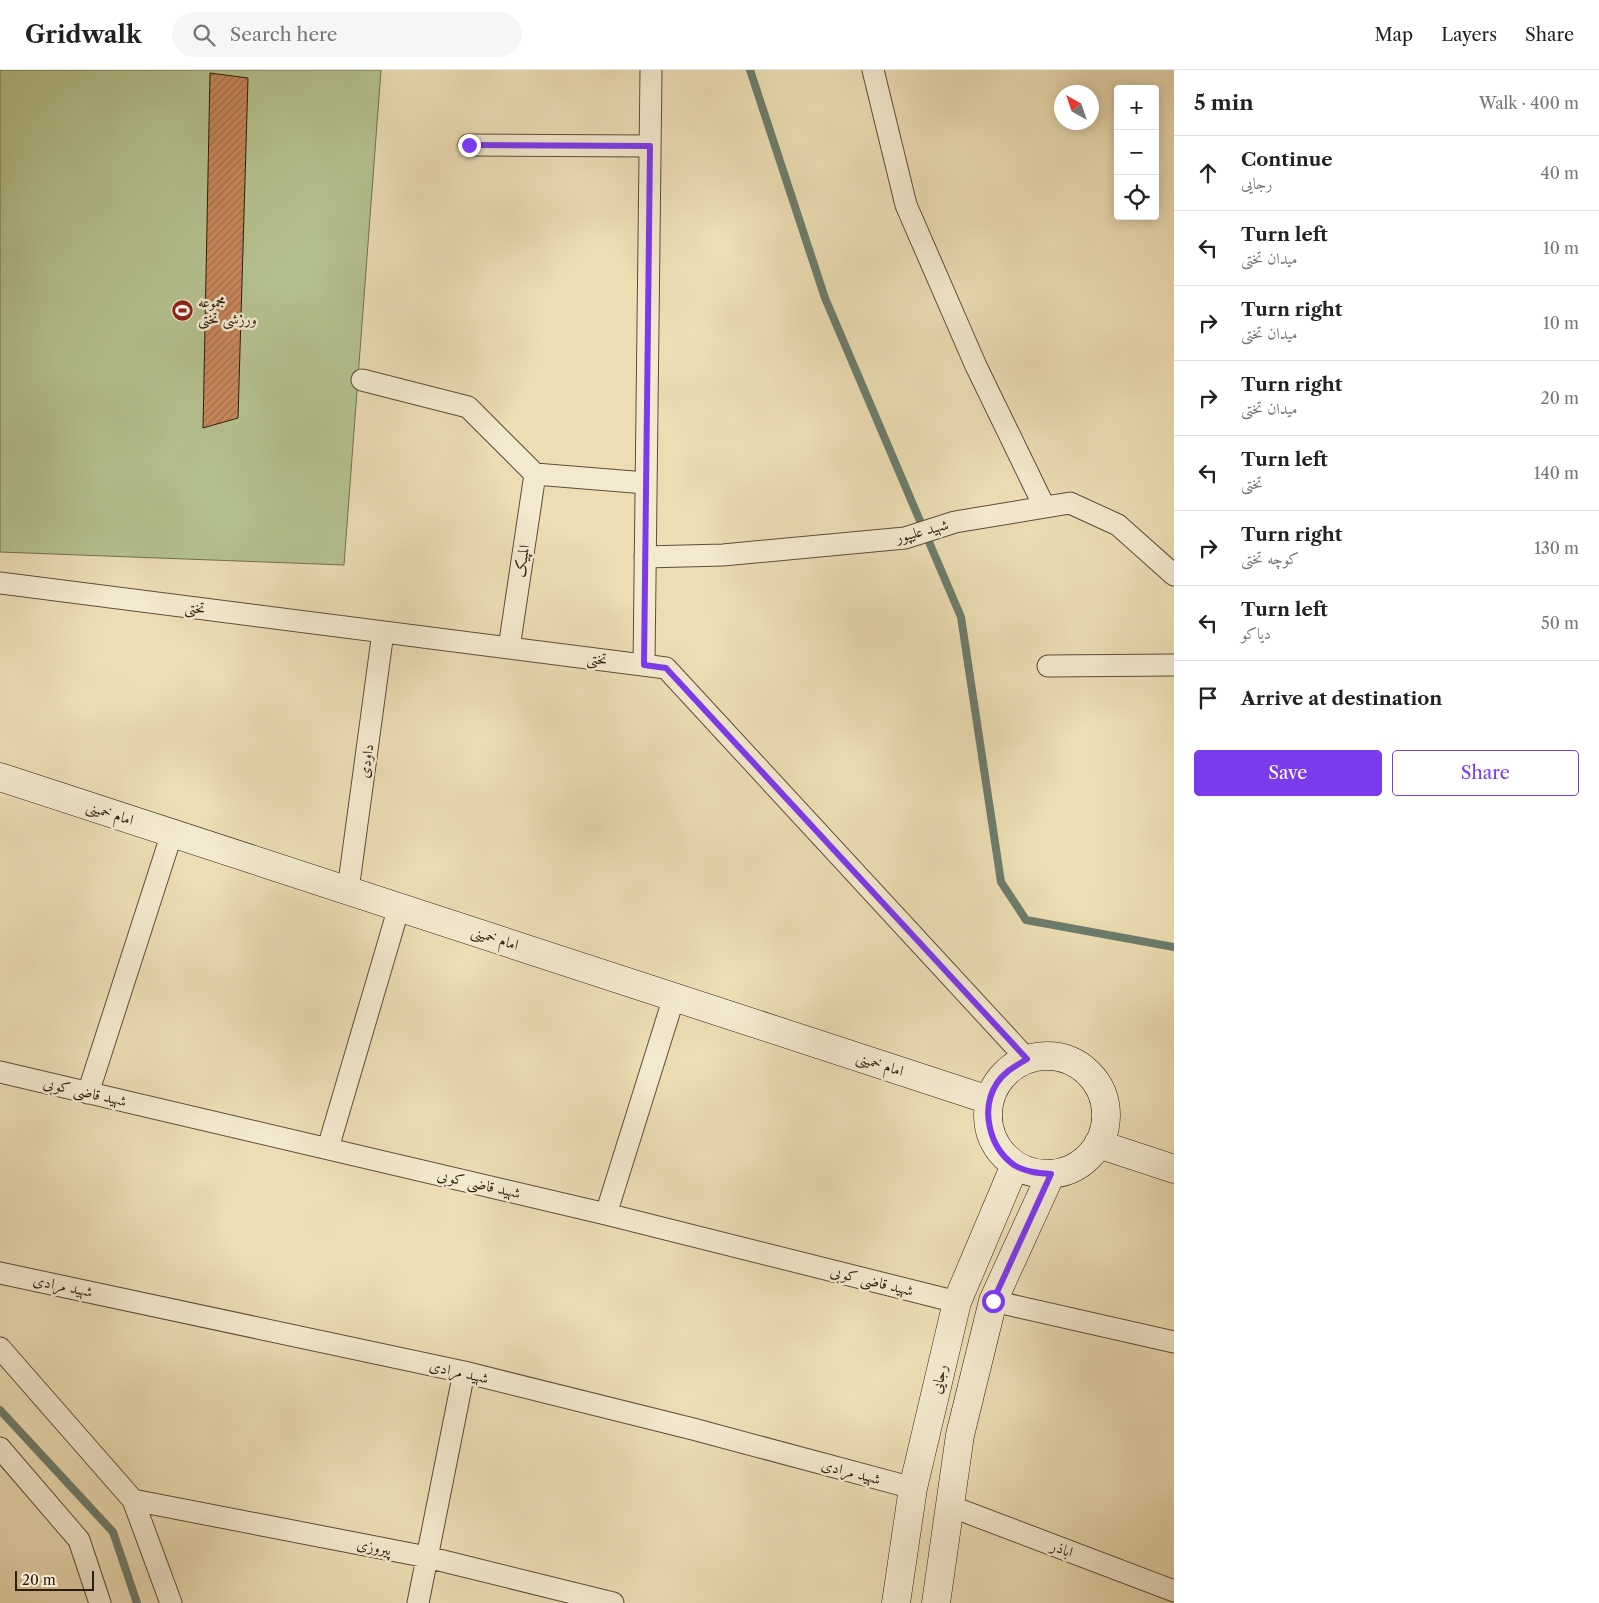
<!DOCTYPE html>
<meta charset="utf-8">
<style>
body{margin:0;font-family:"Libre Caslon Text",Amiri,serif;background:#f6f6f6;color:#222}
.controls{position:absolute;right:15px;top:15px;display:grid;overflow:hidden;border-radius:5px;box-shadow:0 2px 12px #0003}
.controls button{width:45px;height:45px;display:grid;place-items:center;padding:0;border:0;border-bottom:1px solid #e0e0e0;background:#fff;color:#222;font:25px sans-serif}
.compass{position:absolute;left:1054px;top:15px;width:45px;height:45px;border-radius:50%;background:#fff;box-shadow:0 2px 12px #0003;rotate:320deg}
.scale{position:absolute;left:15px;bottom:12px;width:79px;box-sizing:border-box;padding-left:5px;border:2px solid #2c1d10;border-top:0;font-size:14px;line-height:18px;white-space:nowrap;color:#2c1d10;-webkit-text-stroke:4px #f3e9ce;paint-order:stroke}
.stop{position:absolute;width:15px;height:15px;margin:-11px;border:4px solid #7c3aed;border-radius:50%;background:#fff}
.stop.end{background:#7c3aed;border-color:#fff;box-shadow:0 1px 5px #0008}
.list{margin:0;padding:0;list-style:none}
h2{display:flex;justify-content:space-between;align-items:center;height:65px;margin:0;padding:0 20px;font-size:21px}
h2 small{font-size:16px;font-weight:400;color:#767676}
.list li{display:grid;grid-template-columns:32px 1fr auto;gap:15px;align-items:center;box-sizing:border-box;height:75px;padding:0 20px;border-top:1px solid #e0e0e0}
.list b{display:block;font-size:19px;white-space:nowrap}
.list p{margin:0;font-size:16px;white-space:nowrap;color:#767676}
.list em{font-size:16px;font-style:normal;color:#767676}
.actions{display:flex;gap:10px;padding:15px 20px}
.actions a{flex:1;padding:11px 0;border:1px solid #7c3aed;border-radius:5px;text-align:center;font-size:18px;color:#7c3aed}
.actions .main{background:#7c3aed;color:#fff}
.icon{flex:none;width:28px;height:28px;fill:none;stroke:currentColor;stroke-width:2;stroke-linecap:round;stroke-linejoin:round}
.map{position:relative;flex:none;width:1174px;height:1533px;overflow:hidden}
header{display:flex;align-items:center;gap:30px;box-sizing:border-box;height:70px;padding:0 25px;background:#fff;border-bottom:1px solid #e0e0e0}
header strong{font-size:24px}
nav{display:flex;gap:28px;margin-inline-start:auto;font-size:18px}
.search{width:350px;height:45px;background:#f6f6f6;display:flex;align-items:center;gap:12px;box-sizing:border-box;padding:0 18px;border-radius:28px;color:#767676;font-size:19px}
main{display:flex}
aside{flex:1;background:#fff}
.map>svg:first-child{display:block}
.park{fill:#b5c28e;stroke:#70704f}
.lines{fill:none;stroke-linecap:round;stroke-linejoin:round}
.stream{stroke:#6d7c6c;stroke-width:8}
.building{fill:url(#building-hatch);stroke:#2c1d10}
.minor-casing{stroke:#5c4d39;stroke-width:23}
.secondary-casing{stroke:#2c1d10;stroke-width:29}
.minor{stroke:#f3e9ce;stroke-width:21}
.secondary{stroke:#f3e9ce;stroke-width:28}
.route{stroke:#7c3aed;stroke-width:6}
.labels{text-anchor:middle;stroke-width:5;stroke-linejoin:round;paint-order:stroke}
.poi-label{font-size:15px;fill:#2c1d10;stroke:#f3e9ce;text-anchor:start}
.street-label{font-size:15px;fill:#2c1d10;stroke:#f3e9ce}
</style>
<header>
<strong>Gridwalk</strong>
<div class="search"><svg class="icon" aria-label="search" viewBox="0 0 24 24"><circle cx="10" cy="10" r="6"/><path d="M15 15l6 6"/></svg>Search here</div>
<nav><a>Map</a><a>Layers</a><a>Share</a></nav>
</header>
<main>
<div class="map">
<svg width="1174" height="1533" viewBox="0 0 1174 1533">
<defs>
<pattern id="building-hatch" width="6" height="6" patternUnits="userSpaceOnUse" patternTransform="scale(1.25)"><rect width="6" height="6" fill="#c8885c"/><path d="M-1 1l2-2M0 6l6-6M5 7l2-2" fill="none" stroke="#a36f4b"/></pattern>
</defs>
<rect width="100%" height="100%" fill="#ecddb3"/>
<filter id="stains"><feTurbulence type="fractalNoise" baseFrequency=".004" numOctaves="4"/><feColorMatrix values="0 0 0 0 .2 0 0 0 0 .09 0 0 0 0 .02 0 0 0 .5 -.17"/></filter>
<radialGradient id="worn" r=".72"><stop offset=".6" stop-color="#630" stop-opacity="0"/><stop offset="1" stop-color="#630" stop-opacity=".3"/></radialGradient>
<!-- park -->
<path class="park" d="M0,0H381L344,495L0,482Z"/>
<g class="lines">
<!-- stream -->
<path class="stream" d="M750,0L825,228L961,547L1001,812L1026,850L1174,877
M0,1340L113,1462L137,1533"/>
</g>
<!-- building -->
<path class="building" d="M210,3L248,8L238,348L203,358Z"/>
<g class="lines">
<defs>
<path id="minor" d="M873,0L906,135L976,296L1044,436
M469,75L650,76
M362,310L468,337L535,404L646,413
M645,487L723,485L905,468L955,452L1070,433L1118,455L1174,505
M0,513L666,598L1027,989
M509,578L535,404
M644,595L651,0
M1048,596L1174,595
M348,820L383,562
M0,1002L606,1144L957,1232
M88,1023L172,763
M328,1078L399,837
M606,1144L674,927
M0,1203L464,1302L693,1359L913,1418
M993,1231L1174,1272
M0,1278L133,1430L171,1533
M0,1378L79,1470L100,1533
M133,1430L427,1487L613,1533
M950,1436L1174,1521
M418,1533L464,1302"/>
<path id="secondary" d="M0,707L989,1030
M988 1045a59 59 0 1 1 118 0a59 59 0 1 1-118 0Z
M1098,1074L1174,1099
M896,1533L913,1418L957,1232L1015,1095
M936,1533L960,1365L993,1231L1051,1104"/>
</defs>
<!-- minor casing -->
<use href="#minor" class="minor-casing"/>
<!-- secondary casing -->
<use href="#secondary" class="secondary-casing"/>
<!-- minor -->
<use href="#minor" class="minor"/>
<!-- secondary -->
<use href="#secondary" class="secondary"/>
</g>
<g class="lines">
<!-- route -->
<path class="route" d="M469,75L650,76L644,595L666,598L1027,989C1016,996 1005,1001 997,1013C980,1039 989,1077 1014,1095C1025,1102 1038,1103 1051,1104L993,1231"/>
</g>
<!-- icons -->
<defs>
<symbol id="stadium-disc" viewBox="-11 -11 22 22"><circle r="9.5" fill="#8f2418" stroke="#f3e9ce"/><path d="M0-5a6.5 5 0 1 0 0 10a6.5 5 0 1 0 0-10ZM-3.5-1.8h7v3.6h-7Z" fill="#fff"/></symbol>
</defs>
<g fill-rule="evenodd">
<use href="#stadium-disc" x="170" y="228" width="25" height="25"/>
</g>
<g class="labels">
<!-- poi labels -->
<g class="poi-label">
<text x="198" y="237">مجموعه<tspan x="198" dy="17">ورزشی تختی</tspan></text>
</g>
<!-- street labels -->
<g class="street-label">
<text transform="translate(922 461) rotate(-15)" y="5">شهید علیپور</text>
<text transform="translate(522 491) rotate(-82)" y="5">المپیک</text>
<text transform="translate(195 538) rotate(7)" y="5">تختی</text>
<text transform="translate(597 589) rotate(7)" y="5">تختی</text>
<text transform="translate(366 691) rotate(-82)" y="5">داودی</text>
<text transform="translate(110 743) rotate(18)" y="5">امام خمینی</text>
<text transform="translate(495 868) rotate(18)" y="5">امام خمینی</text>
<text transform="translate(880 994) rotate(18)" y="5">امام خمینی</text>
<text transform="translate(85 1022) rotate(13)" y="5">شهید قاضی کوبی</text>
<text transform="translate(479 1114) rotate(13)" y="5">شهید قاضی کوبی</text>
<text transform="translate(872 1211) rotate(14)" y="5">شهید قاضی کوبی</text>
<text transform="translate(63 1216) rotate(12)" y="5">شهید مرادی</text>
<text transform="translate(459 1302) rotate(13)" y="5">شهید مرادی</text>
<text transform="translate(939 1309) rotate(-77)" y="5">رجایی</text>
<text transform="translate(851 1402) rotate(15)" y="5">شهید مرادی</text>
<text transform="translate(374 1477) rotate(11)" y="5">پیروزی</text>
<text transform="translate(1062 1479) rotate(21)" y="5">اباذر</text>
</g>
</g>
<rect width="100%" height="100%" filter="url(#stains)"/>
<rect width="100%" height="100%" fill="url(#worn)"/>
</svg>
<div class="controls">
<button>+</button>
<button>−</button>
<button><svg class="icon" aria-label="locate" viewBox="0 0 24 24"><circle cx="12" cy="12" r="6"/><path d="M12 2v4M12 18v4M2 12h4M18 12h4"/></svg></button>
</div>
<svg class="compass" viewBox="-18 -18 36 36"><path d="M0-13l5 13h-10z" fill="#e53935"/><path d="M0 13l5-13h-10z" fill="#767676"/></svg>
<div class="scale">20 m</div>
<div class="stop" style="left:993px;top:1231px"></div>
<div class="stop end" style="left:469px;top:75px"></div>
</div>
<aside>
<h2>5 min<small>Walk · 400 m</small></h2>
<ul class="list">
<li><svg class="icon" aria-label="ahead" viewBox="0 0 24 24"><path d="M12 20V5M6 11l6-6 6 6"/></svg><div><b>Continue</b><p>رجایی</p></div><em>40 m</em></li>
<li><svg class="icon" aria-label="left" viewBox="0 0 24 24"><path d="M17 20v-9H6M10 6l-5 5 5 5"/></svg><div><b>Turn left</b><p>میدان تختی</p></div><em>10 m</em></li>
<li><svg class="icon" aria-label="right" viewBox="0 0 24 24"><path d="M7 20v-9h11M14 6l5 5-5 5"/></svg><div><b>Turn right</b><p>میدان تختی</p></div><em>10 m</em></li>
<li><svg class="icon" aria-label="right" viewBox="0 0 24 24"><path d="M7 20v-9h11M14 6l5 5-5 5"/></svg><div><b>Turn right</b><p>میدان تختی</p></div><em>20 m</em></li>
<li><svg class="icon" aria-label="left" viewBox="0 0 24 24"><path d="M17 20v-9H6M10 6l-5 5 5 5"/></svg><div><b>Turn left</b><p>تختی</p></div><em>140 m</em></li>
<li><svg class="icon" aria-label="right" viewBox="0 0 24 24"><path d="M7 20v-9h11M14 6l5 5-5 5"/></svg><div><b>Turn right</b><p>کوچه تختی</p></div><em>130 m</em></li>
<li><svg class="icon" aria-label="left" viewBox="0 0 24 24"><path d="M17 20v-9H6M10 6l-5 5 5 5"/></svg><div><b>Turn left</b><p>دیاکو</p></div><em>50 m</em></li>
<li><svg class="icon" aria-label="arrive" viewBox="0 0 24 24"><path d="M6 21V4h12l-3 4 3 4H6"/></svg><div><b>Arrive at destination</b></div></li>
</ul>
<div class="actions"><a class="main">Save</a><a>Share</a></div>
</aside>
</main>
